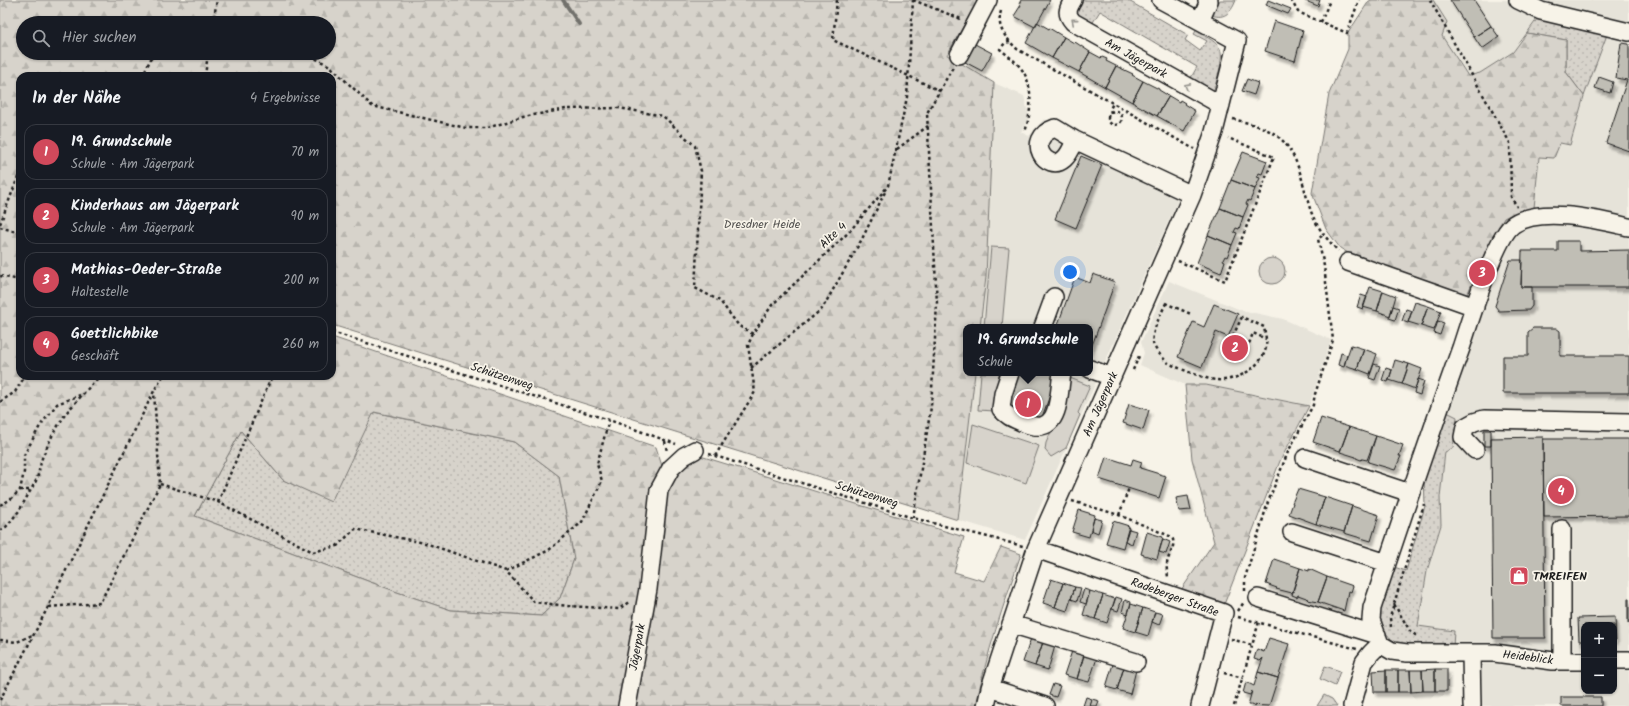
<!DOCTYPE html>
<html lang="de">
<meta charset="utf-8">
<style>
body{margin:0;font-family:Kalam,sans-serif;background:#242831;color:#f1f3f6}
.controls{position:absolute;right:12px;bottom:12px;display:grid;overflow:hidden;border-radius:8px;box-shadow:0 1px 3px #0004}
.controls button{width:36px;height:36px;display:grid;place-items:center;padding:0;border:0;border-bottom:1px solid #363941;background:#171b24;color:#f1f3f6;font:20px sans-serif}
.you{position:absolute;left:1070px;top:272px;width:14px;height:14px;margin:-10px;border:3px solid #fff;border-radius:50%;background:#1a73e8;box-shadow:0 0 0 6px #1a73e833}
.badge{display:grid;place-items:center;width:26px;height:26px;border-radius:50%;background:#d1495b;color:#fff;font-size:13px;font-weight:700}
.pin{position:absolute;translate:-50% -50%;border:2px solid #fff;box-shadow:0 1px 4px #0006}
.popup{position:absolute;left:963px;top:324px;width:130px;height:52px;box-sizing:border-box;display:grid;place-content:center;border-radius:8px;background:#171b24;filter:drop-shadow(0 1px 3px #0005);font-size:13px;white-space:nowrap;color:#9ea1a6}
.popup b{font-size:15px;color:#f1f3f6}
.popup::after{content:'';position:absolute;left:50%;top:100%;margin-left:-8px;border:8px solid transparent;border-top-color:#171b24}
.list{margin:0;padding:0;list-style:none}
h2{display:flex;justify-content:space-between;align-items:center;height:52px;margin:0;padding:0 16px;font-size:17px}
h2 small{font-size:13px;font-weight:400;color:#9ea1a6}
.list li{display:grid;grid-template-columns:26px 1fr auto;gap:12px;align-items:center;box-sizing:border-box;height:56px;margin:0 8px 8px;padding:0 8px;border:1px solid #363941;border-radius:12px}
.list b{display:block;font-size:15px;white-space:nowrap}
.list p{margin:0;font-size:13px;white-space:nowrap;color:#9ea1a6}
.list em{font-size:13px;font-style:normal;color:#9ea1a6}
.icon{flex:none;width:22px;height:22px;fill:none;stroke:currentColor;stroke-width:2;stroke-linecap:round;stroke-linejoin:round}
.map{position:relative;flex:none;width:1629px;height:706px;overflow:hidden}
.search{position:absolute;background:#171b24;box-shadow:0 1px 3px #0004;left:16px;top:16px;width:320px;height:44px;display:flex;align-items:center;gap:10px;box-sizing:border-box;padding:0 14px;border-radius:22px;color:#9ea1a6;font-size:15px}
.panel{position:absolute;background:#171b24;box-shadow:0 1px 3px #0004;left:16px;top:72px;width:320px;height:308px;border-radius:12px}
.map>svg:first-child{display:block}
.built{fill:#e6e3d9}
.grass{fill:url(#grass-dots);stroke:#7a7874}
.forest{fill:url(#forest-firs);stroke:#7a7874;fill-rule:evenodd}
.park{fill:#d7d3cb;stroke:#7a7874}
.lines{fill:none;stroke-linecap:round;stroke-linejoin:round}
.stream{stroke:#72716c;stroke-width:4}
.building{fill:#c0beb5;stroke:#1c1c1c;filter:url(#shadow)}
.minor-casing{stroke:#1c1c1c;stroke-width:20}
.path{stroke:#1c1c1c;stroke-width:2.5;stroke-dasharray:3 3;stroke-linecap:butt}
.minor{stroke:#f7f3e8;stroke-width:17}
.oneway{stroke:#94928c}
.labels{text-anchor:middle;stroke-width:3.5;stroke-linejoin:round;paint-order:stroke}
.street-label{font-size:12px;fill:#1c1c1c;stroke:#f7f3e8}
.park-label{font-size:12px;fill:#545351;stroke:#f7f3e8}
.poi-label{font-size:12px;font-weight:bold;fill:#1c1c1c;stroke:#f7f3e8;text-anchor:start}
</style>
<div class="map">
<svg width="1629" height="706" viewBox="0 0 1629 706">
<defs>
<pattern id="grass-dots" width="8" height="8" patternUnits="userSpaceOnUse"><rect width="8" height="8" fill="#d7d3cb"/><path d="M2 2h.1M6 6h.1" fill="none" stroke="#b8b5ae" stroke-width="1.8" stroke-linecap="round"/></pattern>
<pattern id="forest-firs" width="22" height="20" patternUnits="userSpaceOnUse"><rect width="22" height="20" fill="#d7d3cb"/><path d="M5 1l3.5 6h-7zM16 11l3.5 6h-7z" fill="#b8b5ae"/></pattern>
<filter id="shadow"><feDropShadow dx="2.5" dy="4.5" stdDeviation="1" flood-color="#0004"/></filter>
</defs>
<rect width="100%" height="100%" fill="#f7f3e8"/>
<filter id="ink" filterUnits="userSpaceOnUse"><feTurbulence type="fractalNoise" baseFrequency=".025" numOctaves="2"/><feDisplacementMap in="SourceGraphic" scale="8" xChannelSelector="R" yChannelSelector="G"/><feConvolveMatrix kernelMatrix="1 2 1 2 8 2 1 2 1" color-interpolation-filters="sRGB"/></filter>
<g filter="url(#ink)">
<!-- built -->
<path class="built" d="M1433,0H1629V27L1545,7L1513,52L1480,73L1468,76L1442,36L1446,22Z
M1608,32L1629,37V655H1614V625H1584V655L1453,647L1418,626L1427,571L1441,525L1440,497L1445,452L1453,448L1457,417L1445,411L1509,240L1525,229L1545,225L1547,211L1534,208L1539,157L1560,143L1570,145L1584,96Z
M994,83L1024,96L1029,117L1021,132L1029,136L1044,119L1183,189L1025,540L958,520L973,373H1090V327H977L988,224Z
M1169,281L1241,310L1283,319L1331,340L1309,406L1206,385H1185L1140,365L1144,353L1141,342Z
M1500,659L1584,667V691H1614V667L1629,666V706H1477L1476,664L1495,663Z"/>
<!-- grass -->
<path class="grass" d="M1076,0H1127L1188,35L1185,40L1200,51L1207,41L1194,34L1196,31C1203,35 1214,40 1219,47C1226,56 1215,85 1212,96L1188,83L1197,67L1100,11L1090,27L1074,15Z
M1220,0H1236C1232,11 1225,20 1212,15Z
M1540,15L1608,32L1584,96L1566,72V40L1527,33Z
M1445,411L1457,417L1453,448L1445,452L1440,497L1441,525L1427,571L1418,626L1454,631L1453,647L1401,646L1392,640L1385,632L1379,622L1378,611L1391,566L1406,571L1425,506L1424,475Z
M373,412L514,442L559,476L574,559L560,598L541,616L451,610L397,592L195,516L241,431L283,480L331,501Z
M1324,695L1332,699L1337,706H1317Z"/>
<!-- forest -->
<path class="forest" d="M0,0H978L947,55L994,83L986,277L980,327H966V373H975L958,520L332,325V76H20V376H332V337L656,447L662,466L653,488L643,582L621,706H0ZM23,23H329V53H23ZM374,412L514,442L559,476L574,559L560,598L541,616L451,610L397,592L195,516L241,431L283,480L331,502Z
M1372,0H1433L1447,22L1442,36L1468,76L1480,73L1513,52L1527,33L1566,40V72L1584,96L1570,145L1560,143L1554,158L1539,157L1534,208L1516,212L1504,218L1487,250L1466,297L1353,256L1340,248L1326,229L1312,193L1329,94L1348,49V33L1369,1Z
M1185,385H1206L1309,406L1280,461L1223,607L1179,593L1214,542L1192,459Z
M697,455L964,537L954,572L984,581L1001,547L1021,554C1004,604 986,654 976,706H630L665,490L677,469Z"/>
<!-- park -->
<path class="park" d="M991,247L1009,248L1002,327H984Z
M1259 271a13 13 0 1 1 26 0a13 13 0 1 1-26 0Z
M981,373H999L995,411L978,410Z
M1065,376L1090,386L1078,413L1080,415L1066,448L1051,457L1045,450L1046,443L1062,407Z
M973,424L1039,446L1026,483L967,463Z
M1325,666L1340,671L1335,686L1320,679Z"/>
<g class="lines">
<!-- stream -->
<path class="stream" d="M563,0L579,24"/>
</g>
<!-- building -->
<path class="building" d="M1021,0H1050L1035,27L1014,16L1021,5L1019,4Z
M1268,0L1291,9L1288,14L1266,5Z
M1303,0H1320L1318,6Z
M1450,0H1474L1491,26L1474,37Z
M1274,21L1303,31L1295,61L1265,51Z
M1037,22L1049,29V28L1064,37L1052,58L1026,43Z
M1491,26L1499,37L1482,49L1474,37Z
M1064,37L1074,43L1075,42L1090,52L1079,72L1052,58Z
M1621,43L1629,44V151L1606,143L1627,80L1616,78Z
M975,44L992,53L982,71L965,62Z
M1090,52L1101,58L1102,57L1107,59L1106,61L1116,66L1105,87L1079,72Z
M1116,66L1133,74L1132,75L1143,81L1132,102L1105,87Z
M1599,77L1613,82L1610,93L1595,88Z
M1247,79L1258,83L1254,95L1242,91Z
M1143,81L1159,89V90L1169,96L1157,116L1132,102Z
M1169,96L1179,102L1180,100L1185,103L1184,104L1195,111L1184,131L1157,116Z
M1243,152L1267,161L1262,174L1259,173L1257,177L1260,178L1255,189L1231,180Z
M1081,156L1102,165L1076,228L1055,219Z
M1231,180L1255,189L1250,201L1248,200L1246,204L1248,205L1243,217L1220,208Z
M1220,208L1243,217L1239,229L1236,228L1234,232L1237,233L1232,245L1208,235Z
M1208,235L1232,245L1227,257L1225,256L1223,260L1225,261L1221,273L1197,263Z
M1558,241H1579V251L1629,250V287H1521L1522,251H1558Z
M1510,260H1522L1521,287H1532V306L1529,310L1499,311L1495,306Z
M1093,274L1115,282L1090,351V327H1057L1075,277L1090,283Z
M1370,287L1383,291L1377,311L1363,307Z
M1383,291L1396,296L1390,316L1377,311Z
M1361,295L1367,297L1363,309L1357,307Z
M1415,302L1428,306L1421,326L1408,322Z
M1214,304L1238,314L1228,337L1216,332L1202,367L1178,357L1193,322L1204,327Z
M1393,306L1399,308L1395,320L1389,318Z
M1428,306L1441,311L1434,330L1421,326Z
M1406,309L1412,311L1408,323L1402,321Z
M1438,321L1444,323L1440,335L1434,333Z
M1533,328H1556L1560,331V356H1629V393H1503V356H1528V332Z
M1351,345L1364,349L1357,369L1344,365Z
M1364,349L1377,354L1370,374L1357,369Z
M1341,353L1347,355L1344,367L1338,365Z
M1395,360L1409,364L1402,384L1389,380Z
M1374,364L1380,366L1375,380L1369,378Z
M1409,364L1422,369L1415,389L1402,384Z
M1386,368L1392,370L1388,382L1382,380Z
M1014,373H1058L1041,420L1002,407Z
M1418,379L1424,381L1420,395L1414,393Z
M1129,404L1149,410L1143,430L1123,423Z
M1321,418L1349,427L1340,451L1313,442Z
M1349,427L1376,436L1367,460L1362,459L1361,460L1356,458V457L1340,452Z
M1484,430H1491V446H1484Z
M1376,436L1403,445L1399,456H1401L1395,470L1368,462Z
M1543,437L1545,636L1546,638H1493L1491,438Z
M1543,439H1629V516L1544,517Z
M1106,457L1131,465L1133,459L1142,462L1140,468L1166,476L1159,498L1099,479Z
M1298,489L1325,497L1316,524L1289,514L1293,503H1292Z
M1188,496L1191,510L1179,511L1176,498Z
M1325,497L1352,506L1344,532L1316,524Z
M1352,506L1379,515L1371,541L1344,533Z
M1079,510L1095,515L1089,537L1072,532Z
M1094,518L1102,520L1098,533L1091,530Z
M1113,521L1129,526L1123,548L1106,543Z
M1129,529L1136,531L1132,544L1125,541Z
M1147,532L1163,537L1157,559L1141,554Z
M1163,539L1170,542L1166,554L1159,552Z
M1274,559L1300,568L1292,593L1276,589L1277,588L1266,584Z
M1300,568L1309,571V569L1327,577L1318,602L1308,600L1309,599L1298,595L1297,597L1292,595Z
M1327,577L1353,586L1351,592L1349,591L1348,596H1349L1347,597L1344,611L1318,602Z
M1051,579L1063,583L1055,607L1043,603Z
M1063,583L1075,587L1067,611L1055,607Z
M1075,587L1081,588L1077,601L1071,599Z
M1084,589L1090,591L1086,604L1080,602Z
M1090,591L1103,595L1095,619L1083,615Z
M1103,595L1115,599L1107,623L1095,619Z
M1116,597L1122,599L1118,611L1112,609Z
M1628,599H1629V623H1628Z
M1125,600L1131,602L1128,614L1122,612Z
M1131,604L1143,608L1135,632L1123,628Z
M1143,608L1155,612L1148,636L1135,632Z
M1155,612L1163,614L1159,625L1152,622Z
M1615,617L1616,640H1614V625H1584V641H1579L1578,618Z
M1031,638L1043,642L1035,666L1023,662Z
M1269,638L1289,644L1278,678L1258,672L1263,658L1260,661L1254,659L1257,649L1264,652Z
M1043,642L1055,646L1048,670L1035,666Z
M1072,651L1084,655L1077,679L1064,675Z
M1084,655L1097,658L1089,682L1077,679Z
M1113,664L1124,667L1117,690L1106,687Z
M1124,667L1136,670L1130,694L1117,690Z
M1435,669H1447V691H1435Z
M1435,669V691H1423L1422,670Z
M1386,670H1398V692H1386Z
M1386,670V692H1374L1373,671Z
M1398,670H1410L1411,692H1398Z
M1410,670H1422L1423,691L1411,692Z
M1258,672L1278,678L1269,706L1248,705L1252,691L1250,695L1243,693L1246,682L1254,686Z
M1053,684L1060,686L1056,697L1049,695Z
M1086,697L1092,699L1090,706H1083Z
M1561,697H1601V706H1561Z
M1092,699L1099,701L1097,706H1090Z"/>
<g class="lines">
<defs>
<path id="minor" d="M1073,0C1067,10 1066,14 1073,22L1221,105
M1518,0L1541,11L1629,32
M1200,21L1209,1L1207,0
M959,55L988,0
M1075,140C1072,147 1070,154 1064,159C1047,174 1023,139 1055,128L1075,140L1192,195
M1348,262L1475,307
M1043,327L1054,297
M1090,369L1112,377
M1010,373L1003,394L1001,409C1007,417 1015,419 1024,423C1061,438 1058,396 1062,373
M1475,450L1463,437L1465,427L1474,422L1484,419L1629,422
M1305,458L1410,493
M1292,532L1387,563
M1036,549L1224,613L1200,706
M1258,598L1377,635
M1011,624L1136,662
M1380,644L1371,620L1372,608C1401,521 1430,434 1461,348C1469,324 1495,236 1514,224C1542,206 1598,220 1629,227
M1380,644L1392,651L1407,653H1495L1553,661H1584
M1471,653L1472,706
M1614,660H1629
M1562,661V529
M990,688L1045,706
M627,706L648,589L659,490L671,468L684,456L695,450
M986,706L990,688L1036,549L1192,195L1214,132L1237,41L1161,0
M1352,706L1364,662L1371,653L1380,644"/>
</defs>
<!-- minor casing -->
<use href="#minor" class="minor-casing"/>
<!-- path -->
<path class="path" d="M837,0L833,40L940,91
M913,0L961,19
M1291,0L1298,12L1347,33L1359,0
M1430,0L1510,143L1511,197L1517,207
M1001,11C996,28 1006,38 1017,49L1194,149
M1321,22L1330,0
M172,23L183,16L204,23
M213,23L217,0
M1010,42L1005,43L1000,49C1008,56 1017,62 1023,71C1034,89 1031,113 1025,132
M305,53L330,66L372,106L466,128H487L523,117L566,109L619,108L663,116L695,146L701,171L695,288L720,301L739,326L753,334
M142,76L154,53
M205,76L208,53
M1108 118a7 7 0 1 1 14 0a7 7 0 1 1-14 0Z
M1111,113L1110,109L1113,103
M1233,119C1247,123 1264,126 1276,135C1301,153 1302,188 1312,214C1318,229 1328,240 1338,251
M897,149L928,126
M0,224L20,172
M0,227L20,233
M1178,261L1225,281L1274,157L1228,138
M0,276L20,280
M1165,303L1191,314
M1166,303C1162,312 1150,334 1153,343C1154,349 1163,358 1167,362C1174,367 1208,380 1216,380C1235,382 1259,369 1265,351C1268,344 1265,334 1264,327L1242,317L1232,338L1249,344L1253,333L1266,339
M332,332L609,420L676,444
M751,368L822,309L862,239L886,190
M1133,370L1139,356L1138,355
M0,402L15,392L25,376
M665,441L667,452
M709,454L913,518L1023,546
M715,456L755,392L748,345L753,334L772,305L849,232L888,186L907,97L913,0
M160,484L218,502L313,552L337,546L355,529L425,543L506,571L534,602L568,606L619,609L630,601
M20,490H30
M1072,501L1119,515L1172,537C1177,547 1167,555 1167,565C1166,569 1168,574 1168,578
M218,502L272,376
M0,505L10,500L20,490L24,472V455L40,426L57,404L80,395
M1119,515L1129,488
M913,518L931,407L937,304L927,113L953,67
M0,530L6,527L19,511L37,479L42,458L53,434L66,413L93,383L103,376
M506,571L549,550L582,522L602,481L597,464L609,420
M1245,591V578L1268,502L1288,452L1313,405L1315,394L1333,340L1324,266L1318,239L1323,235
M1394,604L1410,631L1418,637
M49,607L100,603L160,484L154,392
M1238,611L1244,602
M1238,617L1357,649
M1391,627L1390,618L1394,604L1424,504
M1231,639L1252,645
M0,640L17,642L32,635
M1224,673L1243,678
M0,700L48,607L154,391L163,376
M1234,706L1259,622"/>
<!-- minor -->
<use href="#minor" class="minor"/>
</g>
<!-- one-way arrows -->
<defs><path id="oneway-chevron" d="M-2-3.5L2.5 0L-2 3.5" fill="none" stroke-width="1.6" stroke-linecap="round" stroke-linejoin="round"/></defs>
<g class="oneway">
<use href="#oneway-chevron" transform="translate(1074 21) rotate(-140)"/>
<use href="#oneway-chevron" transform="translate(1187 86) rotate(-151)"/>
</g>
</g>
<!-- icons -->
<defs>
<symbol id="shop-square" viewBox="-11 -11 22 22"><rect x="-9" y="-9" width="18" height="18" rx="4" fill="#d1495b" stroke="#f7f3e8"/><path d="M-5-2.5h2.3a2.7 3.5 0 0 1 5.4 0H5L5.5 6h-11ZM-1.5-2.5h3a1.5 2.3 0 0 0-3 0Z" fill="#fff"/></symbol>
</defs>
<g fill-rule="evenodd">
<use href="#shop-square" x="1508" y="565" width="22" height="22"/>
</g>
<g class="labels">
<!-- street labels -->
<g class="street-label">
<text transform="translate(1136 58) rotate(29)" y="4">Am Jägerpark</text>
<text transform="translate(833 235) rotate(-44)" y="4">Alte 4</text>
<text transform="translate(502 376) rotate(18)" y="4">Schützenweg</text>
<text transform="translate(1100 404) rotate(-66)" y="4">Am Jägerpark</text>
<text transform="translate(867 494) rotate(17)" y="4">Schützenweg</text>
<text transform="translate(1175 597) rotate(20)" y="4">Radeberger Straße</text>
<text transform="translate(637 647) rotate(-80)" y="4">Jägerpark</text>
<text transform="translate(1528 657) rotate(7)" y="4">Heideblick</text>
</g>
<!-- park labels -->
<g class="park-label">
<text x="762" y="228">Dresdner Heide</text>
</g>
<!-- poi labels -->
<g class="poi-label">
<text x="1533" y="580">TMREIFEN</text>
</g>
</g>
</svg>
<div class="controls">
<button>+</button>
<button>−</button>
</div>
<div class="you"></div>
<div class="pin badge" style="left:1028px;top:404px">1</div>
<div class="popup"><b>19. Grundschule</b>Schule</div>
<div class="pin badge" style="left:1235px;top:348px">2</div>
<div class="pin badge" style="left:1482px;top:273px">3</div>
<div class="pin badge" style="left:1561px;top:491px">4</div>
<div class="search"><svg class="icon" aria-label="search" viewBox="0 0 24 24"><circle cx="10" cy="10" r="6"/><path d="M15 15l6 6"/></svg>Hier suchen</div>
<section class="panel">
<h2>In der Nähe<small>4 Ergebnisse</small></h2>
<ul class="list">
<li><span class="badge">1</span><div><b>19. Grundschule</b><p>Schule · Am Jägerpark</p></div><em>70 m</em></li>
<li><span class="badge">2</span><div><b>Kinderhaus am Jägerpark</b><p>Schule · Am Jägerpark</p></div><em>90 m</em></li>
<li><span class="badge">3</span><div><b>Mathias-Oeder-Straße</b><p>Haltestelle</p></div><em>200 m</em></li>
<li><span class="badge">4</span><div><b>Goettlichbike</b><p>Geschäft</p></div><em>260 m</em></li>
</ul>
</section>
</div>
